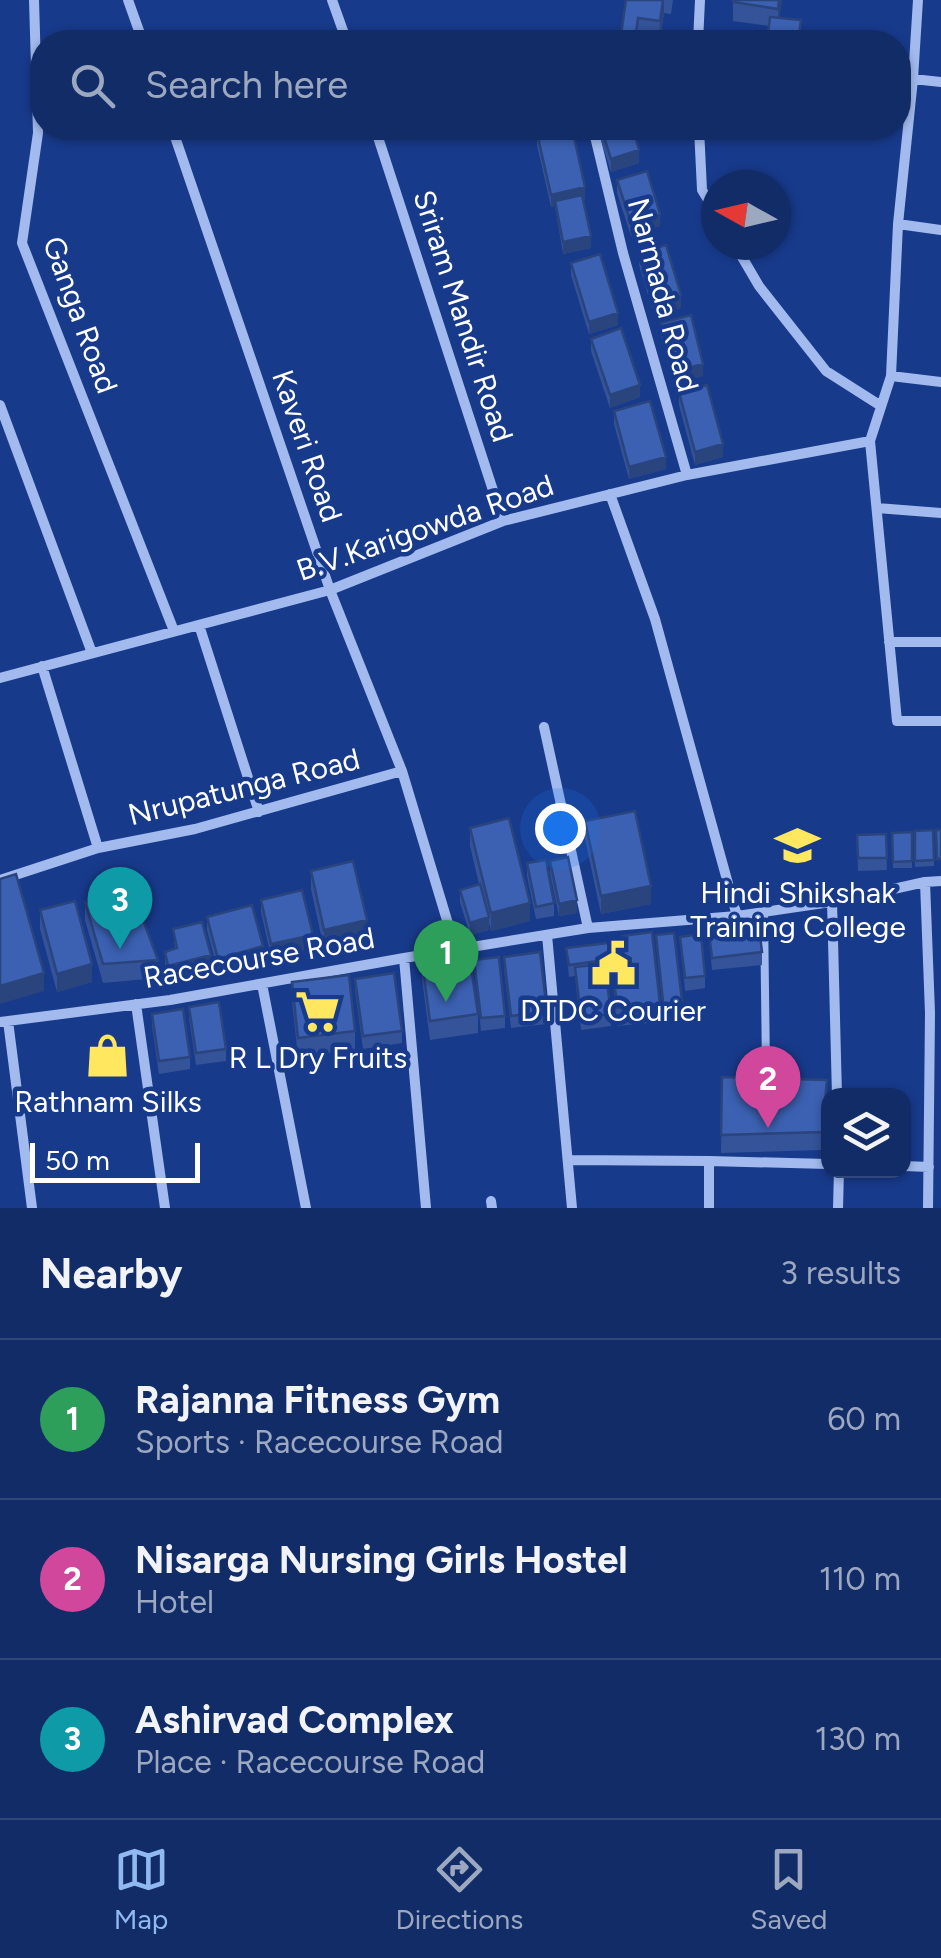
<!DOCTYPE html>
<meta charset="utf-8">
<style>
body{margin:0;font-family:Figtree,sans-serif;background:#1f3871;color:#f1f3f6}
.controls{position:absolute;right:30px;bottom:30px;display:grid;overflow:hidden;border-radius:20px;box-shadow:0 2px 8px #0004}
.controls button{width:90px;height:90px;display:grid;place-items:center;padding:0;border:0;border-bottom:2px solid #31487c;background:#122c68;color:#f1f3f6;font:50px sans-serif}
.compass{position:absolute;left:701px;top:170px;width:90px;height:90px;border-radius:50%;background:#122c68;box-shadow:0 2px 8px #0004;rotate:278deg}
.scale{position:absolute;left:30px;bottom:25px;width:170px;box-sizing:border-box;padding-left:10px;border:5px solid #fff;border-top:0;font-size:28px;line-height:35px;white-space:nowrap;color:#fff;-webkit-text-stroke:8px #183a8b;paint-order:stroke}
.you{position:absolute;left:560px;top:828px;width:35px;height:35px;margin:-25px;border:8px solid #fff;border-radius:50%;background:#1a73e8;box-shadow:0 0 0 15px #1a73e833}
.badge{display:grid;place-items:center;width:65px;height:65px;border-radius:50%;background:#90b9f0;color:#fff;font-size:32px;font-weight:700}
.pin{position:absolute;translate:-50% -82px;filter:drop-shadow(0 2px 5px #0008)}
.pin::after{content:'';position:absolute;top:52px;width:35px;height:30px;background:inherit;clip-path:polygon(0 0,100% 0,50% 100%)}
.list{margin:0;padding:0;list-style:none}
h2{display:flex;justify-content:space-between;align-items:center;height:130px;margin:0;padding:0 40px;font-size:42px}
h2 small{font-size:32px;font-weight:400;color:#9ca7c0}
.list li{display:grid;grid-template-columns:65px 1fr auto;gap:30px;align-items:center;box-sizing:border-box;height:160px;padding:0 40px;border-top:2px solid #31487c}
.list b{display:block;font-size:38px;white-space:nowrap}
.list p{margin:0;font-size:32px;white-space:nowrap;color:#9ca7c0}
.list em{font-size:32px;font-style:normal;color:#9ca7c0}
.icon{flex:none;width:55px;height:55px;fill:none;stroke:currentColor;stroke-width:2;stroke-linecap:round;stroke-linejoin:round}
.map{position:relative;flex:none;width:941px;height:1208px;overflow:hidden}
.search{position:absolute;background:#122c68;box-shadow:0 2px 8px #0004;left:30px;right:30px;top:30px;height:110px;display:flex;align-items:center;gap:25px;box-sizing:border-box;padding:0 35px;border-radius:40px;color:#9ca7c0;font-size:38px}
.sheet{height:610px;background:#122c68}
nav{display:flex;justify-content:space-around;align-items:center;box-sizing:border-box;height:140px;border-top:2px solid #31487c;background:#122c68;font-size:28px;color:#9ca7c0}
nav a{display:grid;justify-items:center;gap:5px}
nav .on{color:#90b9f0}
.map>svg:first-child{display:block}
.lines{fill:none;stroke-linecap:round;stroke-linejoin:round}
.service{stroke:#a2baee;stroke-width:8}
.minor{stroke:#a2baee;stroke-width:10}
.wall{fill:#345399}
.shaded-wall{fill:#2a447d}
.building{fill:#3c61b2;stroke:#2a447d;stroke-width:2.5}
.labels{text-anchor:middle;stroke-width:9;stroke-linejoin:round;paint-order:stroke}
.street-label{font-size:30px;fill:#fff;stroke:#183a8b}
.poi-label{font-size:30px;fill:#fff;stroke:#183a8b}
</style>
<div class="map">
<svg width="941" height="1208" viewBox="0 0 941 1208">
<rect width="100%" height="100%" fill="#183a8b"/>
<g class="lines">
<!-- service -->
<path class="service" d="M764,912L766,1069"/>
<!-- minor -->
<path class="minor" d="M34,0L38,133L22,243L174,631
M128,0L143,42
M332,0L347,42
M918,0L913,79L898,224L891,376L870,441L897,721H941
M698,42L700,0
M913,79L941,82
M172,128L330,590L402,771L456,950
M375,128L503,521
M593,128L623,253L687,475
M699,128L702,190L716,213
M898,224L941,230
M735,245L759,286L826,371L881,406
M891,376L941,382
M0,405L92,653
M610,494L655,619L737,916
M877,508L941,513
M199,625L259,812
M889,642H941
M42,666L98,848
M0,678L330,590L503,521L687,475L870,441
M544,727L588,928
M0,880L98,848L195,829L402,771
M925,882L930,1013L928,1208
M832,901L837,1096
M547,935L572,1208
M404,958L426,1208
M262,984L306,1208
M136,1004L165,1208
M8,1021L32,1208
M0,1022L170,1000L404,958L588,928L737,916L844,900L925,882L941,881
M568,1160L709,1161V1208
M709,1161L828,1164
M904,1166L929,1167
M491,1201L492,1208
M838,1208L839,1170"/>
</g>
<!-- wall -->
<path class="wall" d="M626,0H673L671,14L664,13L660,42H620Z
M733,0H782L779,18L769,26L733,21Z
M597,128H633L639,163L611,172Z
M537,133L585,200H583L591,248L563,254L555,206L551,207L537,145Z
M617,180L660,226L631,236L617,193Z
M639,253L681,308L654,315L639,265Z
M571,263L618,325L589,334L571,275Z
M661,323L703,376L673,384L661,335Z
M591,339L640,397L610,408L591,351Z
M679,392L723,457L695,465L679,405Z
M614,411L666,469L629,479L614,424Z
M585,821L651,904L601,914L585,839Z
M470,828L530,921L491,931L489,923V930L470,935L460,902V890L479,884L470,846Z
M933,830L934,866L915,867V831Z
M912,832V868H893L892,833Z
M886,834L887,870L858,871L857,835Z
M550,861L577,913L559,916L550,873Z
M527,863L554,903V916L536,919L527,876Z
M311,871L367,939L324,949L311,889Z
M261,900L313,947L271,957L261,912Z
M85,902L158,960V978L103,983L85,920Z
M40,910L92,982L57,992L40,929Z
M207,917L263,959L218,971L207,930Z
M708,925L762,952V965L712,970Z
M173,929L211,968L168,978L165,964V952L175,949Z
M656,935L683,1009V1021L664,1023Z
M622,936L660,1004V1022L617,1026L612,972H606L611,1026L581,1030L575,976L569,977L566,948L622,956Z
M680,937L705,976V988L685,991Z
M504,957L547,1011V1024L511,1028L504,969Z
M474,960L505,1016V1028L481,1031Z
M422,961L478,1014V1033L430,1040L422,979Z
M355,979L402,1031V1043L363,1049L355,991Z
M292,982L355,1031V1050L298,1057L292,1001Z
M189,1007L226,1049V1061L196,1065L189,1019Z
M152,1014L190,1057V1069L159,1074L152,1026Z
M722,1077L827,1098L822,1150L721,1153Z"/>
<!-- shaded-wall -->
<path class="shaded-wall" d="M664,0V13L659,42L660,21Z
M779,0H782L778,27V9Z
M639,150V163L611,172V159Z
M585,187V200L556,206L555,201V206L551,207V195Z
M660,214V226L631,236V223Z
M591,236V248L563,254V242Z
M681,295V308L654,315V303Z
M618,313V325L589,334V322Z
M703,364V376L673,384V372Z
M640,385V397L610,408V395Z
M723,444V457L695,465V452Z
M666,457V469L629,479V467Z
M651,886V904L601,914V896Z
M577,900V913L559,916V904Z
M530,903V921L491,931V913Z
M489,917V930L470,935V923Z
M367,920V939L324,949V930Z
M313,935V947L271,957V944Z
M263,946V959L218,971V959Z
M211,955V968L168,978V966Z
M92,964V982L57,992V974Z
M44,973V991L0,1004V986Z
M827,1080V1098L822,1150V1132Z"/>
<!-- building -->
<path class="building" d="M626,0H663L660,21L638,18L636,33L660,36L659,42H620Z
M733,0H779L778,9L733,2Z
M770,17L801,20L798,42H767Z
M558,128H572L585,187L551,195L537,133Z
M601,128H633L639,150L611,159Z
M647,171L660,214L631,223L617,180Z
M582,195L591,236L563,242L555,201Z
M666,245L681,295L654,303L639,253Z
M600,254L618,313L589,322L571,263Z
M691,315L703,364L673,372L661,323Z
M621,328L640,385L610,395L591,339Z
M707,385L723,444L695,452L679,392Z
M650,401L666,457L629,467L614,411Z
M635,811L651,886L601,896L585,821Z
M509,818L530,903L491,913L470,828Z
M933,830L934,860L915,861V831Z
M936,830H941V859H937Z
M912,832V861L893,862L892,833Z
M886,834L887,858H858L857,835Z
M568,857L577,900L559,904L550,861Z
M546,860L554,903L536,907L527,863Z
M353,861L367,920L324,930L311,871Z
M16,874L44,973L0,986V879Z
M480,884L489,917L470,923L460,890Z
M131,888L158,960L103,964L85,902Z
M302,890L313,935L271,944L261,900Z
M75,901L92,964L57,974L40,910Z
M252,905L263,946L218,959L207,917Z
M758,919L762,952L712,958L708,925Z
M202,922L211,955L168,966L165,952L177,948L173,929Z
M652,932L660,1004L617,1008L612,957L624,956L622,936Z
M674,933L683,1009L664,1011L656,935Z
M701,934L705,976L685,978L680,937Z
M616,942L618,956L612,957V959L569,965L566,948Z
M540,952L547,1011L511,1016L504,957Z
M469,954L478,1014L430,1021L422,961Z
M499,957L505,1016L481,1018L474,960Z
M605,964L611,1014L581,1017L575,967Z
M394,973L402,1031L363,1036L355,979Z
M349,975L355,1031L298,1038L292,982Z
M219,1002L226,1049L196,1053L189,1007Z
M183,1009L190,1057L159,1061L152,1014Z
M722,1077L827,1080L822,1132L721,1135Z"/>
<!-- icons -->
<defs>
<symbol id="university-bare" viewBox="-9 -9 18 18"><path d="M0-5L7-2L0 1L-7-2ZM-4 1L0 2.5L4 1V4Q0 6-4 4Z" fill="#ffe75f" stroke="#183a8b" stroke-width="2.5" paint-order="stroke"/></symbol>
<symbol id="civic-bare" viewBox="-9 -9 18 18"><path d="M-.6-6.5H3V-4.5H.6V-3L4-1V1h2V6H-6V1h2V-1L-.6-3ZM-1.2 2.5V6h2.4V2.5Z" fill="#ffe75f" stroke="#183a8b" stroke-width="2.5" paint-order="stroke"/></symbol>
<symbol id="supermarket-bare" viewBox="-9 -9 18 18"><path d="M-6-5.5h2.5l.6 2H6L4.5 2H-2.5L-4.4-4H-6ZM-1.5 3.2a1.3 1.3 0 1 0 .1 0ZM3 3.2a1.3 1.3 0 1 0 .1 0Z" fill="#ffe75f" stroke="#183a8b" stroke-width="2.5" paint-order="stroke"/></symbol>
<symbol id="shop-bare" viewBox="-9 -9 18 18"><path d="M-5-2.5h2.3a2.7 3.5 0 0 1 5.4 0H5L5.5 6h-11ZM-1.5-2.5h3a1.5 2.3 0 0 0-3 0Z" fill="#ffe75f" stroke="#183a8b" stroke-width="2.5" paint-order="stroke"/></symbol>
</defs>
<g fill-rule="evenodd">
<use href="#university-bare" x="766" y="814" width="63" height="63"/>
<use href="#civic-bare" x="582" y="932" width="63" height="63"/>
<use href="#supermarket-bare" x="286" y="980" width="63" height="63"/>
<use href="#shop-bare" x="76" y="1024" width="63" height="63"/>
</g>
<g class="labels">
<!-- street labels -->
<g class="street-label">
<text transform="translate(663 295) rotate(75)" y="10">Narmada Road</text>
<text transform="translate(80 315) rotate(70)" y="10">Ganga Road</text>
<text transform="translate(463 316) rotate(72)" y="10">Sriram Mandir Road</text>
<text transform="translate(307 446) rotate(71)" y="10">Kaveri Road</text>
<text transform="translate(425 528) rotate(-19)" y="10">B.V.Karigowda Road</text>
<text transform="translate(244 787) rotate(-14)" y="10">Nrupatunga Road</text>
<text transform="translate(259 958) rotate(-10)" y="10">Racecourse Road</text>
</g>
<!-- poi labels -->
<g class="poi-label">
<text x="798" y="903">Hindi Shikshak<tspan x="798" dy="34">Training College</tspan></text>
<text x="613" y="1021">DTDC Courier</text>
<text x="318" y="1068">R L Dry Fruits</text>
<text x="108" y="1112">Rathnam Silks</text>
</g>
</g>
</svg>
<div class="controls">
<button><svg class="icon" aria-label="layers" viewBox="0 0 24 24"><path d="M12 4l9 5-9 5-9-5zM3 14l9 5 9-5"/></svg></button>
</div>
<svg class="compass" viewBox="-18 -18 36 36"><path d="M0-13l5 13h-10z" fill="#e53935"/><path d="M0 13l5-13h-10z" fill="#9ca7c0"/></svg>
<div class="scale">50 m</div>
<div class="you"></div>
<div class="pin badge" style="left:446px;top:1002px;background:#2e9e5b">1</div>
<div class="pin badge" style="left:768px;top:1128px;background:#d1479c">2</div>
<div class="pin badge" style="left:120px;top:949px;background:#0f9aa8">3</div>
<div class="search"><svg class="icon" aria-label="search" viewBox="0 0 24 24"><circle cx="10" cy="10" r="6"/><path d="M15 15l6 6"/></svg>Search here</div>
</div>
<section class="sheet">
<h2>Nearby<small>3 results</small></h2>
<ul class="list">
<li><span class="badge" style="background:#2e9e5b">1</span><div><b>Rajanna Fitness Gym</b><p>Sports · Racecourse Road</p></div><em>60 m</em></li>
<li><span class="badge" style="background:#d1479c">2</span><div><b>Nisarga Nursing Girls Hostel</b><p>Hotel</p></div><em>110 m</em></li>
<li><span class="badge" style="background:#0f9aa8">3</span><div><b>Ashirvad Complex</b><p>Place · Racecourse Road</p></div><em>130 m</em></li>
</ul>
</section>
<nav>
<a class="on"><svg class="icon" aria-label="map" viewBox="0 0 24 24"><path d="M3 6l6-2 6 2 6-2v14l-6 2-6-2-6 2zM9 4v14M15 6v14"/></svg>Map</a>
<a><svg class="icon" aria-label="directions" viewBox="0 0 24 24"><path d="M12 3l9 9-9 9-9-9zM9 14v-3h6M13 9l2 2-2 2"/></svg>Directions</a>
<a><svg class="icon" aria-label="saved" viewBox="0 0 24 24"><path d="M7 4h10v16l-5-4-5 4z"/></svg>Saved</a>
</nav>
